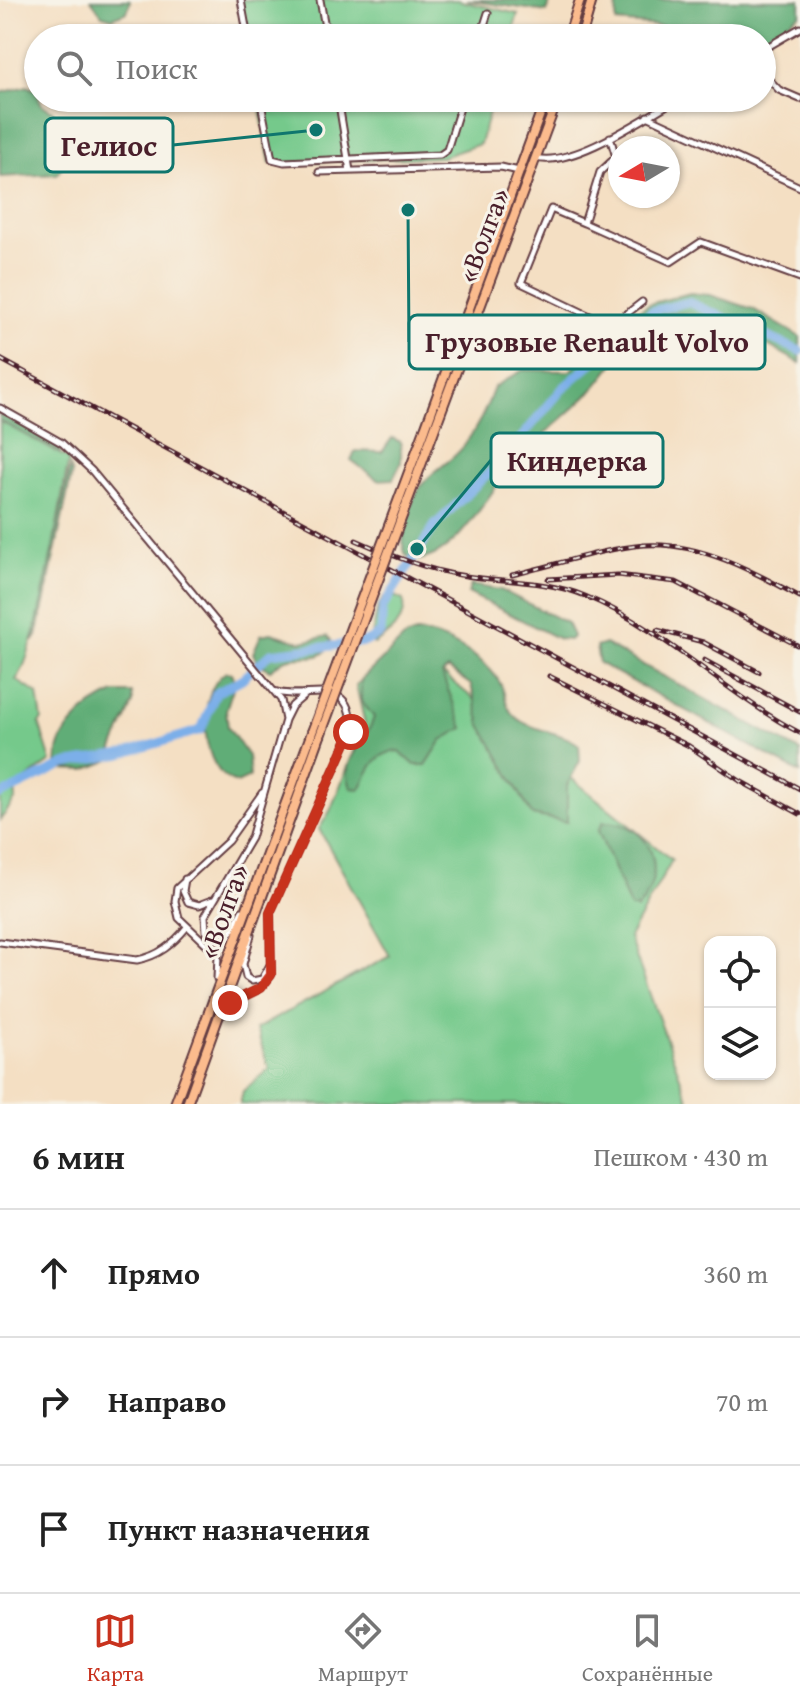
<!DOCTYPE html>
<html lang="ru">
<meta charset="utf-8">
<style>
body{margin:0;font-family:"Gentium Book Plus",serif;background:#f2f2f2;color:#222}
.controls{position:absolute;right:24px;bottom:24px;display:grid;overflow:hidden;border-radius:16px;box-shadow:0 2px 6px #0004}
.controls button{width:72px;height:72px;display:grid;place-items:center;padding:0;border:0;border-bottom:2px solid #e0e0e0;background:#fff;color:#222;font:40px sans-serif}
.compass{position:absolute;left:608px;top:136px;width:72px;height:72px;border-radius:50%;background:#fff;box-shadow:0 2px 6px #0004;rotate:260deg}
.stop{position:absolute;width:24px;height:24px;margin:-18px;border:6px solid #c8321e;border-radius:50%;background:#fff}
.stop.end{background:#c8321e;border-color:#fff;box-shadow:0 2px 8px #0008}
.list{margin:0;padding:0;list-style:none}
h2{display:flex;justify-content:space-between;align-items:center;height:104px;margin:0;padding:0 32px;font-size:34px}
h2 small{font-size:26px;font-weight:400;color:#767676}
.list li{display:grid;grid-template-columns:52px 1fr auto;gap:24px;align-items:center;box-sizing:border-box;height:128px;padding:0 32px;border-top:2px solid #e0e0e0}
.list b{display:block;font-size:30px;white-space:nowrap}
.list em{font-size:26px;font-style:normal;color:#767676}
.icon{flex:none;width:44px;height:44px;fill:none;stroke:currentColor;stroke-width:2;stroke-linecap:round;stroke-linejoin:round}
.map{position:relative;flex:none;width:800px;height:1104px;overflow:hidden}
.search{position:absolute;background:#fff;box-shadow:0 2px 6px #0004;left:24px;right:24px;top:24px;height:88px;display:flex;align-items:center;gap:20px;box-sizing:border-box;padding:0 28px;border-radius:44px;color:#767676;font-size:30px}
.sheet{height:488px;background:#fff}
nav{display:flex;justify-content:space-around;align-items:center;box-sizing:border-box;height:112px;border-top:2px solid #e0e0e0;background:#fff;font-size:22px;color:#767676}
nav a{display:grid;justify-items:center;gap:4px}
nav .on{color:#c8321e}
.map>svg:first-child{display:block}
.green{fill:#75c98b;stroke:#60745b;stroke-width:2}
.forest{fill:#60ad77;stroke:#556651;stroke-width:2}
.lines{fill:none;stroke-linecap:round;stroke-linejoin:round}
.river{stroke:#7cafe9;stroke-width:9}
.minor-casing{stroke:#643c42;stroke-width:9}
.highway-casing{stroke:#643c42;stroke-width:12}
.minor{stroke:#fff;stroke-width:5}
.highway{stroke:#fbbb8d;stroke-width:8}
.rail-casing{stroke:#4a1f2b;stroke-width:5}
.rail{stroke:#f7f3e8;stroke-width:2;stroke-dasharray:6;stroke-linecap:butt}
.highway-bridge-casing{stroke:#643c42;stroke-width:12;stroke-linecap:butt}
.highway-bridge{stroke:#fbbb8d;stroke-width:8}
.route{stroke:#c8321e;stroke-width:10}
.labels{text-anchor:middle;stroke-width:6;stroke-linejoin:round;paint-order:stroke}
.street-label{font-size:28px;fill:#4a1f2b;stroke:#f7f3e8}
.leader{fill:none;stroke:#0f766e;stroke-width:3}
.callout-dot{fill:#0f766e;stroke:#f7f3e8;stroke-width:3}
.callout{fill:#f7f3e8;stroke:#0f766e;stroke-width:3}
.callout-label{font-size:30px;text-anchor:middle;font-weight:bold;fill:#4a1f2b}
</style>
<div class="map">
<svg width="800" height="1104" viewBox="0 0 800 1104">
<rect width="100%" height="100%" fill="#f7f3e8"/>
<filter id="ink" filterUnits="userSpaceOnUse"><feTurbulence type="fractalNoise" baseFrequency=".0125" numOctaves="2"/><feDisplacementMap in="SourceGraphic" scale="16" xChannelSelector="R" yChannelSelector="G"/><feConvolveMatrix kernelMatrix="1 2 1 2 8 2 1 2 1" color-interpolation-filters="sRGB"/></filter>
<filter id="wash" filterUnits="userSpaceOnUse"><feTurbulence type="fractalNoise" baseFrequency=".006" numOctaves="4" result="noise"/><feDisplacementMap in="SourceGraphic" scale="32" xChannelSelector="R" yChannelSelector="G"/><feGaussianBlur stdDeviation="1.8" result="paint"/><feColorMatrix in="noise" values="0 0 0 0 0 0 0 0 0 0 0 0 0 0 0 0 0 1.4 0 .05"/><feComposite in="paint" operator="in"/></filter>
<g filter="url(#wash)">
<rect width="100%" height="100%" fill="#f4dfc3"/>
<!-- green -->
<path class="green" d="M239,0H457L518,14L511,38H247Z
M258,98H493L480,144L442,157L270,163Z
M0,421L69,459C60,502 38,654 16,680L38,694L42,720L39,723L51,761L15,787L16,799L0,820Z
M394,596L403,600C410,618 389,634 374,644L371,641L378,606L384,598Z
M405,643L672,860L629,937L690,1104H240L243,1091L269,1069L256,1029L390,956L319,829L330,811L365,724L356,685Z"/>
<!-- forest -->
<path class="forest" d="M91,0H130V2L127,12L112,18L102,15Z
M467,0H551L547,12Z
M617,0H800V14L769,36L616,22Z
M27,86L36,90L42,105L53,111V118L60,123L64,135L58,140L66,145L60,157L61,168L57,174L0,177V93Z
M690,293L710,295L753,309L800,337V363C766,345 702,304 663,315C643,320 612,368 597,385C572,413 541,434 516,461C489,489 458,561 413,560L406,555C397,538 413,493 426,480C437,468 453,460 463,447C477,428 487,409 494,387L523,370L570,371L628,317L649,304Z
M0,414L62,449L60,453L0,421Z
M392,438L401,442V463L393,479L378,480L351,460L355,451L382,452Z
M70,467L72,473L37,636L33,642Z
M471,585L501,590L567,623L573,636L569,640L559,639L468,593Z
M271,633L302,642L327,636L331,640C325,665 305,653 287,659C280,661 276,667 270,670L257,662L253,653L261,635Z
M416,633C443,633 486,658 500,683C505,691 505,705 511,712C526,732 561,730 579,745L580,761L567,785V822L532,815L481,725L471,685L448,669L442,674L463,728L442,740L426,765H415L399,751C374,752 370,770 360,789L351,788C338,757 367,744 374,717L361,701V680L405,637Z
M605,644L800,751V773L599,663L596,647Z
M226,672L231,673L235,682L226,710L228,727L248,756L250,777L237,783C199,774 195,691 226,672Z
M115,693H132L133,703L108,761L85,770L58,769C51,735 87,704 115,693Z
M603,822C654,822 669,874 637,909L630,907L598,831Z"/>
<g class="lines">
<!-- river -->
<path class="river" d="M13,789L65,764L122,754L201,730L216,693L242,679L271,653L366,642L381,633L383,607L435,525L505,457L563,388L652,311L688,302L800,351
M0,795L9,791"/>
</g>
</g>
<g filter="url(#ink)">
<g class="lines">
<defs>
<path id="minor" d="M241,0L248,38
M320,0L327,38
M480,38L488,13
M762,50L800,28
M762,72L779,90L800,99
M260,98L272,159L284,162L440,155L447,150L463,98
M338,98L350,171
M647,116L800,187
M610,137L616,157L600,172L584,223L671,262L701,242L800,278
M536,158C572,168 646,117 679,98
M319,172L501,167L519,171
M584,223L551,209L521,283L611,326L642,302
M0,408L62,443L92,471L281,700L285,720
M185,879L183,891L188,902L199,905L212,900
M242,911L228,937L217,939L206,931L205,916L251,838L285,720L292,706L306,694
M251,935L243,964L246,977L252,981L262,979L270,965
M0,942L137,960C159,956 173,944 187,927
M217,979L218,955L179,918L175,901L177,888L228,841L262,793
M224,1014L230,1003L261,988L271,975L270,913L351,732C353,671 307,703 274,691"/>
<path id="highway" d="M568,38L580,0
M581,38L592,0
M425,429L546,98
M433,433L558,98
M175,1104L312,732
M187,1104L320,736"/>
</defs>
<!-- minor casing -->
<use href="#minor" class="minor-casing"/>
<!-- highway casing -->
<use href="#highway" class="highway-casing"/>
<!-- minor -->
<use href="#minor" class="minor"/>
<!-- highway -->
<use href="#highway" class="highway"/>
<defs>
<path id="rail" d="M0,359L800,789
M356,540C390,555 429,571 466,576C506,582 547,580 585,596C665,629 724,693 800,733
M512,575C556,565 600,549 644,545C698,541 755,572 800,597
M548,579L618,575L676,582L797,645
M657,630L703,642L759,672
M704,660L800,712
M549,676L689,746L740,781L800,814"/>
</defs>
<!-- rail casing -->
<use href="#rail" class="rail-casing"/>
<!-- rail -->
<use href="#rail" class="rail"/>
<defs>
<path id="highway-bridge" d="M312,732L425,429
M320,736L433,433"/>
</defs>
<!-- highway-bridge casing -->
<use href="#highway-bridge" class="highway-bridge-casing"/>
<!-- highway-bridge -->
<use href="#highway-bridge" class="highway-bridge"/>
</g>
</g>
<g class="lines" filter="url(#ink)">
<!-- route -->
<path class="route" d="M230,1003L261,988L271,975L270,913L351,732"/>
</g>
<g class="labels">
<!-- street labels -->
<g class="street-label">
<text transform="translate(483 235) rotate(-69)" y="10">«Волга»</text>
<text transform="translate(223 911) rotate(-70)" y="10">«Волга»</text>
</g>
</g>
<!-- callouts -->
<path class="leader" d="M316 130L173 145M408 210L409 342M417 549L491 460"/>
<g class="callout-dot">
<circle cx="316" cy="130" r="8"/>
<circle cx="408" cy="210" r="8"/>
<circle cx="417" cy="549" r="8"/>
</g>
<g class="callout">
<rect x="45" y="118" width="128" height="54" rx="8"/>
<rect x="409" y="315" width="356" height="54" rx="8"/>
<rect x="491" y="433" width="172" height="54" rx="8"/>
</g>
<g class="callout-label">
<text x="109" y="156">Гелиос</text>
<text x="587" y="352">Грузовые Renault Volvo</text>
<text x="577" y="471">Киндерка</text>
</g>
</svg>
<div class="controls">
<button><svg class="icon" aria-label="locate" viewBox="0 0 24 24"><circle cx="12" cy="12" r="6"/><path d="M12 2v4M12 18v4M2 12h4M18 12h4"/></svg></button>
<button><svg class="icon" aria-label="layers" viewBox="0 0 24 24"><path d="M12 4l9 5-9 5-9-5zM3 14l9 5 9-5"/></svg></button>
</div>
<svg class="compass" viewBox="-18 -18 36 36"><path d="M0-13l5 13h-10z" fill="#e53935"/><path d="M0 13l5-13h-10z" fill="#767676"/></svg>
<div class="stop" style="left:351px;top:732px"></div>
<div class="stop end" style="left:230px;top:1003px"></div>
<div class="search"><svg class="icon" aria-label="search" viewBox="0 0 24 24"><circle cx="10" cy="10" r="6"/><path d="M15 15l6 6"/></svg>Поиск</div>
</div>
<section class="sheet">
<h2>6 мин<small>Пешком · 430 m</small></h2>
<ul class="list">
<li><svg class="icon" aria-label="ahead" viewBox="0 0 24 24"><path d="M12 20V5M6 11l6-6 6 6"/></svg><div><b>Прямо</b></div><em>360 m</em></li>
<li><svg class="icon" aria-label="right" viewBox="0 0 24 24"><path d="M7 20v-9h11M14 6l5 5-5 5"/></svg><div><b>Направо</b></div><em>70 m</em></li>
<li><svg class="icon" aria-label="arrive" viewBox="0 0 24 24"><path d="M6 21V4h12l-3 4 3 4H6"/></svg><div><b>Пункт назначения</b></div></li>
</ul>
</section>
<nav>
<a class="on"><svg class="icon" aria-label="map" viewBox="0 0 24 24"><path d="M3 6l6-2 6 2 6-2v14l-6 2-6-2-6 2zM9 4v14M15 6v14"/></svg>Карта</a>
<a><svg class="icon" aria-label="directions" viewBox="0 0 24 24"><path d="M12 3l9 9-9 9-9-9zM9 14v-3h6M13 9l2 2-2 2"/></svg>Маршрут</a>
<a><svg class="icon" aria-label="saved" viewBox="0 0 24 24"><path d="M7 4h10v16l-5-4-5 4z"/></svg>Сохранённые</a>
</nav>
